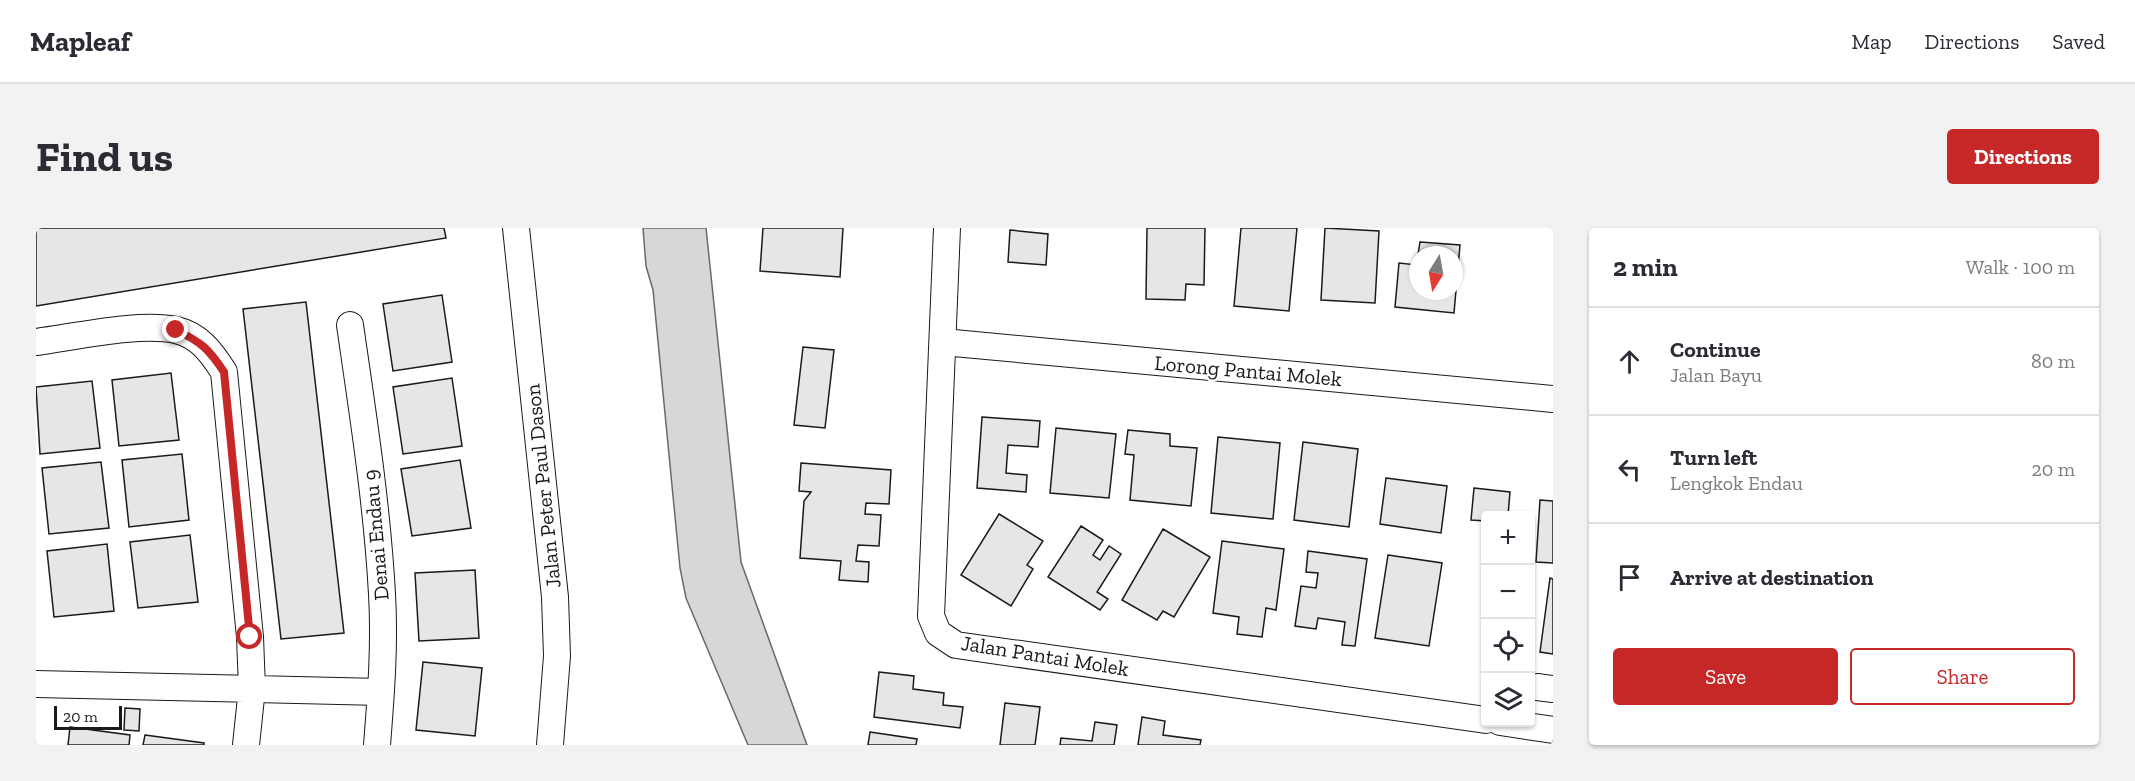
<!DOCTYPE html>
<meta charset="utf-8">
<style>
body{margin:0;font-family:"Zilla Slab",serif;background:#f2f2f3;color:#2b2b33}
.controls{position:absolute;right:18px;bottom:18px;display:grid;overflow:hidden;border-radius:6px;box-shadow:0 2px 4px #0004}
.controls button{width:54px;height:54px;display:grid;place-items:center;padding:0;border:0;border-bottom:2px solid #e1e1e2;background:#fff;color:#2b2b33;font:30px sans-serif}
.compass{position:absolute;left:1373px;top:18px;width:54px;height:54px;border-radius:50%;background:#fff;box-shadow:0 2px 4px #0004;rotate:191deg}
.scale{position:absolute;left:18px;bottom:15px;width:68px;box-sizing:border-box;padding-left:6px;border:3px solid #1a1a1a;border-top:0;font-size:16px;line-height:21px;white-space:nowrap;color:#1a1a1a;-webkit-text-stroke:4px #fff;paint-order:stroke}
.stop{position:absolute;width:18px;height:18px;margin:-14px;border:4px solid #c62828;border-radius:50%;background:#fff}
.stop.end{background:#c62828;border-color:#fff;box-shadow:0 2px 6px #0008}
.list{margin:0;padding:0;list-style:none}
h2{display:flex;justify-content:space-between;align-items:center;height:78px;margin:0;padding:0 24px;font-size:26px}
h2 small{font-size:20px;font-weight:400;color:#7c7c81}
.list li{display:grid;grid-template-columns:39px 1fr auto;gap:18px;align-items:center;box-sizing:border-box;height:108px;padding:0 24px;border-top:2px solid #e1e1e2}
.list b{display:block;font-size:22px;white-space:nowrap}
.list p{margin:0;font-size:20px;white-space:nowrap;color:#7c7c81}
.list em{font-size:20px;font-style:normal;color:#7c7c81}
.actions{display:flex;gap:12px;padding:18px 24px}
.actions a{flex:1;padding:14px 0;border:2px solid #c62828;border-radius:6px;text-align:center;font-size:21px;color:#c62828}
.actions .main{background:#c62828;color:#fff}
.icon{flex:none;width:33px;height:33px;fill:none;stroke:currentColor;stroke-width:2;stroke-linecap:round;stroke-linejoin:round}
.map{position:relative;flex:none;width:1517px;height:517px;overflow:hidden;border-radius:6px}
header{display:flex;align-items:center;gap:36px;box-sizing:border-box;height:84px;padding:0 30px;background:#fff;border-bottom:2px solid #e1e1e2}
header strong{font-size:28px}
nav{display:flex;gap:33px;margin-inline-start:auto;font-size:21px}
.intro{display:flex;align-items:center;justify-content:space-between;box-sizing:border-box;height:144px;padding:0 36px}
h1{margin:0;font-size:42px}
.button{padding:15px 27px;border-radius:6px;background:#c62828;color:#fff;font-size:21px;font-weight:700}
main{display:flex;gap:36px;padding:0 36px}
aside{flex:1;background:#fff;border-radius:6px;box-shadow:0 2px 4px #0004}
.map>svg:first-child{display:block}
.water{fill:#d7d7d7;stroke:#6a6a6a;stroke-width:1.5}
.building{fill:#e6e6e6;stroke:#1a1a1a;stroke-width:1.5}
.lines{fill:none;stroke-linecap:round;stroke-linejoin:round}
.minor-casing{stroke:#1a1a1a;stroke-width:28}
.minor{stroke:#fff;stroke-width:26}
.route{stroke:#c62828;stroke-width:8}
.labels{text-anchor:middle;stroke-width:4.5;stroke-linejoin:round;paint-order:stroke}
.street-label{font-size:21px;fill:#1a1a1a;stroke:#fff}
</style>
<header>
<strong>Mapleaf</strong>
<nav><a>Map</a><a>Directions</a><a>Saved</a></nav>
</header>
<div class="intro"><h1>Find us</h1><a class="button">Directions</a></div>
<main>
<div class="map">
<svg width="1517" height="517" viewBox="0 0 1517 517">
<rect width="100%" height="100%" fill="#fff"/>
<!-- water -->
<path class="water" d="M607,0H670L705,334L771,517H712L650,370L644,340L617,62L610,38Z"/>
<!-- building -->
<path class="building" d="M0,0H408L410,10L0,78Z
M727,0H807L804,49L724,43Z
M1111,0H1169L1168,57L1150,56L1149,72L1110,71Z
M1205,0H1261L1253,83L1198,78Z
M1289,0L1343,3L1339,75L1285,72Z
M974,2L1012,6L1010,37L972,34Z
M1384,14L1424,17L1418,85L1359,79L1363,35L1381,37L1382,31V63H1418V27H1382Z
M406,67L416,134L357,143L347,76Z
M270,74L308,405L245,411L207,81Z
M767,119L798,122L789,200L758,197Z
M135,145L143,212L83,218L76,152Z
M416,150L426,218L367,226L357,159Z
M56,153L64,220L4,226L0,159Z
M946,189L1004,193L1002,219L972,217L970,245L991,247L990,264L941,260Z
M1020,200L1080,206L1073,270L1014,265Z
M1092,202L1134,206V218L1161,220L1155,278L1094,272L1098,227L1089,226Z
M1182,209L1244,215L1237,291L1175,285Z
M1267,214L1322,221L1313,299L1258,292Z
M146,226L153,292L93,299L86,232Z
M424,232L435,300L376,308L365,241Z
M65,234L73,300L13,306L6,240Z
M765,235L855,242L853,276L830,275L829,286L845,287L843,318L822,317L820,333L833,334L832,354L803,352L805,333L764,330L768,273L775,264L763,263Z
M1350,250L1411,258L1405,305L1344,296Z
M1438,260L1474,264L1472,287H1450V293L1435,292Z
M1504,272L1517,273V335L1500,334Z
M963,286L1007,313L991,337L997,341L975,378L925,347Z
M1045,298L1067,312L1057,327L1064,332L1073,318L1085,326L1061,364L1072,371L1064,382L1012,349Z
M1127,301L1174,329L1138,389L1127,383L1121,392L1086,372Z
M154,307L162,374L102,380L94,314Z
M1186,313L1248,321L1240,382L1230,380L1226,409L1201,406L1203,389L1177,385Z
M71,316L78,383L18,389L11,323Z
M1272,323L1331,331L1319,418L1306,417L1309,394L1282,390L1280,401L1259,398L1265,358L1280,360L1282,345L1270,344Z
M1352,327L1406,335L1393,418L1339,410Z
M439,342L443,410L383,413L379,345Z
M1514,350L1517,351V426L1504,424Z
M387,434L446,440L439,508L380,502Z
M843,444L878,448L877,461L908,465L907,477L927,479L924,500L838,489Z
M969,475L1004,479L999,517H964Z
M89,480L104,481L103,503L88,502Z
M1106,489L1129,493L1127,507L1165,512L1164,517H1102Z
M1059,494L1081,497L1078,517H1024L1025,510L1056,513Z
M34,499L94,507L93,517H32Z
M834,504L881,511L880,517H832Z
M109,507L168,515V517H107Z"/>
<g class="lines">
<defs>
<path id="minor" d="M480,0L519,369L521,428L514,517
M911,0L895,388L902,405L920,417L1450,492
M314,97C327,187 341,276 346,366C349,416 345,467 341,517
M0,114C38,109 105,94 140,102C163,107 176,125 188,144L214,409L216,460L210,517
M907,114L1517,171
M0,456L345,464
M1501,459L1517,461
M1464,494L1517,502"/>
</defs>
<!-- minor casing -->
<use href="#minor" class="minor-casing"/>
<!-- minor -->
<use href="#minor" class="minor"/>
</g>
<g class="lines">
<!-- route -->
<path class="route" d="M140,102C165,114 173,121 188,144L214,409"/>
</g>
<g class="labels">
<!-- street labels -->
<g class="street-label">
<text transform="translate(1212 143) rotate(5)" y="7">Lorong Pantai Molek</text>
<text transform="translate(507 258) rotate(-96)" y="7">Jalan Peter Paul Dason</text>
<text transform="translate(340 307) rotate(-95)" y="7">Denai Endau 9</text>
<text transform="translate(1009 428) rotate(9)" y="7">Jalan Pantai Molek</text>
</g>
</g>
</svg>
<div class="controls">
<button>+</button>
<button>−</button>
<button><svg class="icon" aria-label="locate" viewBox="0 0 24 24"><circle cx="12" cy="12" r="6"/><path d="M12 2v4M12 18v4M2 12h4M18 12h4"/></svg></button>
<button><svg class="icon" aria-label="layers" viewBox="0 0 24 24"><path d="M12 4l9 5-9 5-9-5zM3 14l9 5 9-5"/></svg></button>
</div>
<svg class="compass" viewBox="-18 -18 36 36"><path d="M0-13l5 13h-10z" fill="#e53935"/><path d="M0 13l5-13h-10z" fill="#7c7c81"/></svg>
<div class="scale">20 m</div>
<div class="stop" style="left:214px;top:409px"></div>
<div class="stop end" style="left:140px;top:102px"></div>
</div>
<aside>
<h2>2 min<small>Walk · 100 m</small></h2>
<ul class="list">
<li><svg class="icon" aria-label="ahead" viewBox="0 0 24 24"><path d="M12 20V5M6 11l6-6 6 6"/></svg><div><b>Continue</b><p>Jalan Bayu</p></div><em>80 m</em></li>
<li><svg class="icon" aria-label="left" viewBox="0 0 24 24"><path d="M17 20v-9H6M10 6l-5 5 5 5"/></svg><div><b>Turn left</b><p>Lengkok Endau</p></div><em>20 m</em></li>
<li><svg class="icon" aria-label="arrive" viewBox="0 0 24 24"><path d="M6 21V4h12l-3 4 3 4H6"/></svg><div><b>Arrive at destination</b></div></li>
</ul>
<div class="actions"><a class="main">Save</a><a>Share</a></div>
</aside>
</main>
